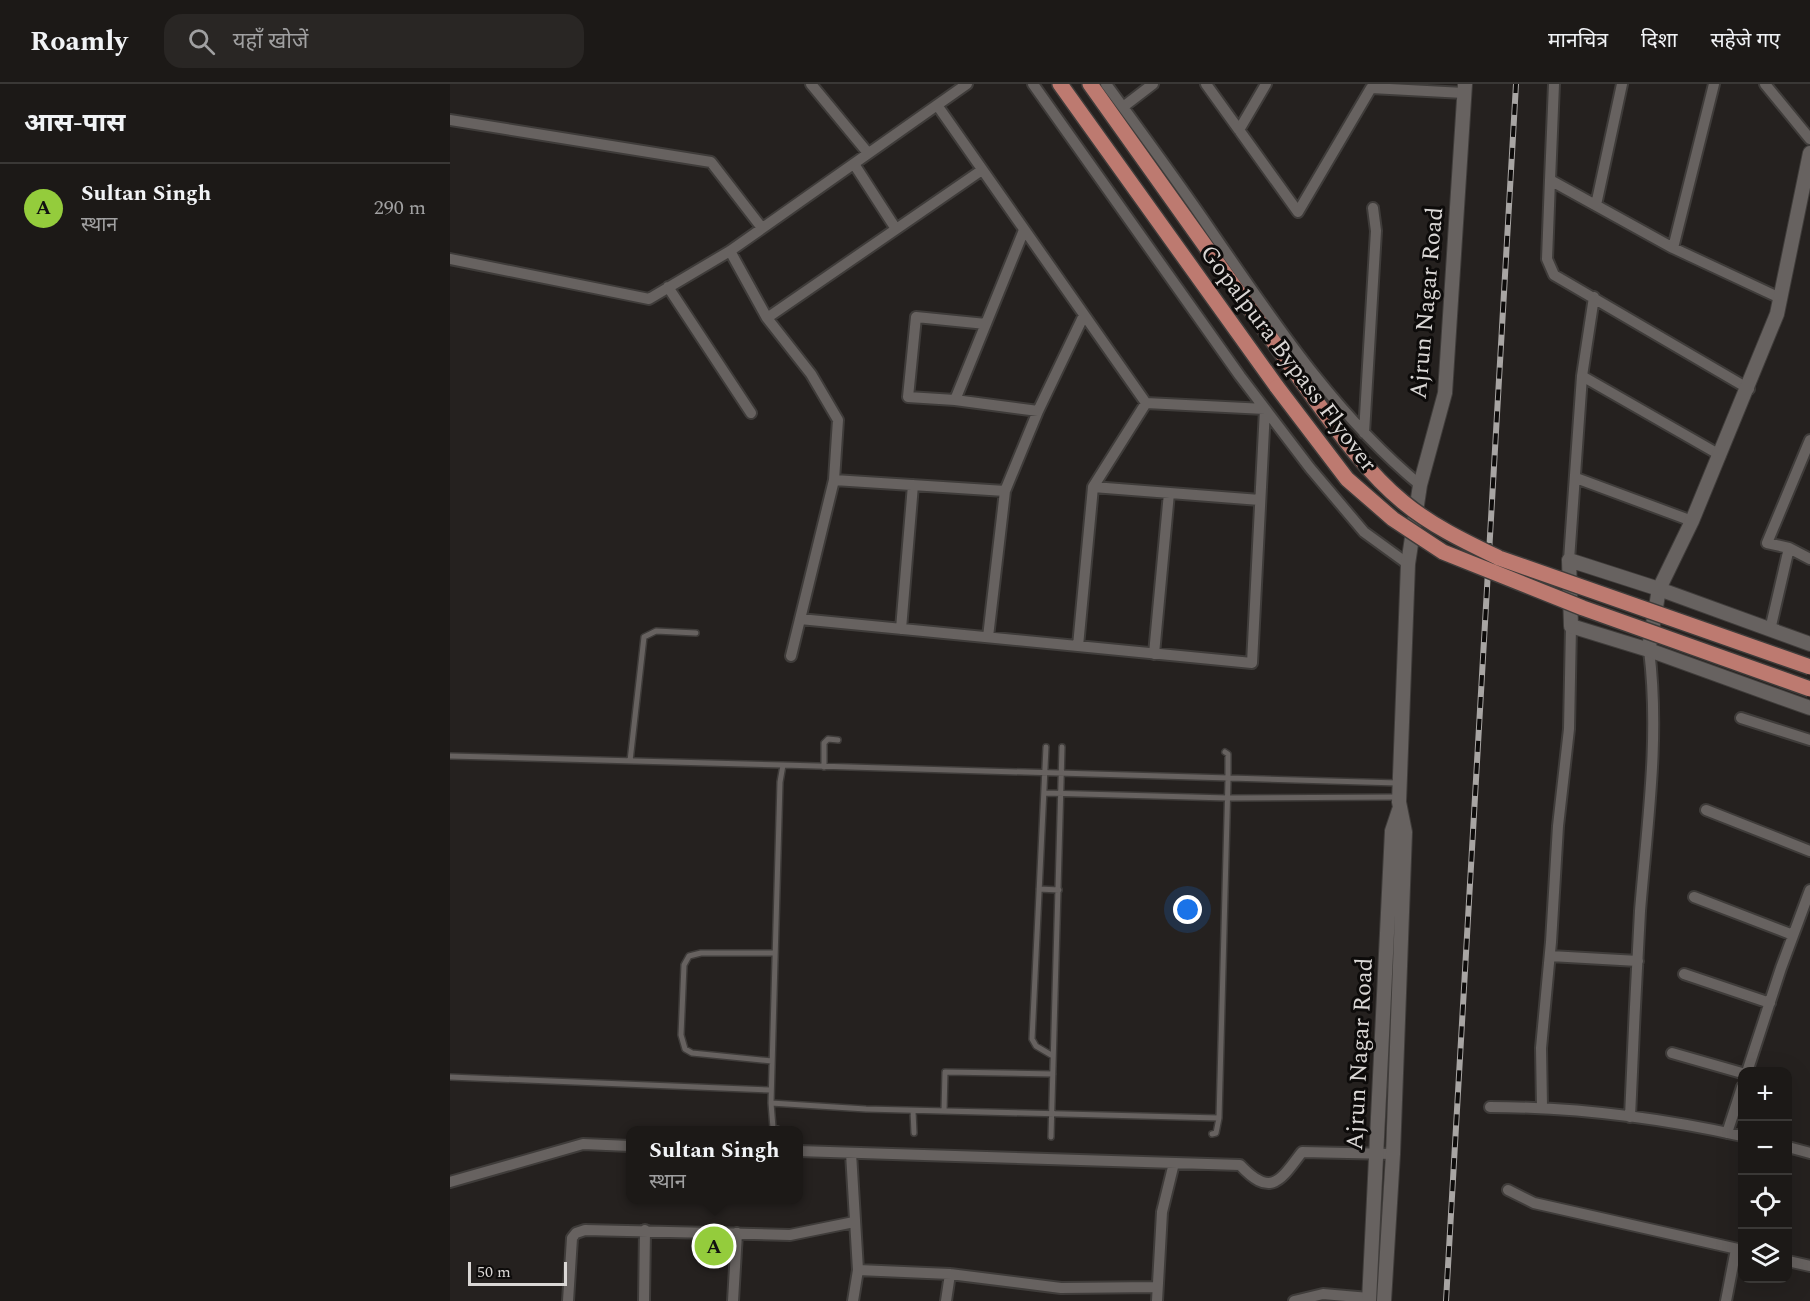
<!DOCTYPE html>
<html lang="hi">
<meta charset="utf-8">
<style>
body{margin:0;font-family:Spectral,"Noto Sans Devanagari",serif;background:#292624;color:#f1f3f6}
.controls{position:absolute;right:18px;bottom:18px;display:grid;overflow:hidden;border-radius:12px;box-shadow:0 6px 24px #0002}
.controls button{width:54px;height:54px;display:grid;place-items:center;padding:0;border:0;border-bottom:2px solid #3a3836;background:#1c1917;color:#f1f3f6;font:30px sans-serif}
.scale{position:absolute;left:18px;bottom:15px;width:99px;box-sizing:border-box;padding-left:6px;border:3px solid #dad7d5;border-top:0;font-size:16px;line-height:21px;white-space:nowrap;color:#dad7d5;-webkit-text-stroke:4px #0d0b0a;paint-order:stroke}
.you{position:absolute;left:738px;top:826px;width:21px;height:21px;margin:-15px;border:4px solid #fff;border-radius:50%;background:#1a73e8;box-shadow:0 0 0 9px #1a73e833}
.badge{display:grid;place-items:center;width:39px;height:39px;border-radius:50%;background:#94cc3c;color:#111;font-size:20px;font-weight:700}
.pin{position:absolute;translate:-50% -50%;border:3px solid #fff;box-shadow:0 2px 6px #0006}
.popup{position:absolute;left:176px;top:1042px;width:177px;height:78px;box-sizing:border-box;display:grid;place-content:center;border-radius:12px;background:#1c1917;filter:drop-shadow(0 2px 4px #0005);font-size:20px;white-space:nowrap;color:#a0a0a1}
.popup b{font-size:22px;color:#f1f3f6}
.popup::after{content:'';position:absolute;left:50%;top:100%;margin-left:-12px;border:12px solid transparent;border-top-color:#1c1917}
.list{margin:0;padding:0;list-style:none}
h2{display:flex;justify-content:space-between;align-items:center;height:78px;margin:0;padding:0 24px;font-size:26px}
h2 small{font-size:20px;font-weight:400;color:#a0a0a1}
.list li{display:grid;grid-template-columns:39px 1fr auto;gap:18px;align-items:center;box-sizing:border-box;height:90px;padding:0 24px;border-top:2px solid #3a3836}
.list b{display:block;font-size:22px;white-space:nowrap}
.list p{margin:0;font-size:20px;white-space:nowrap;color:#a0a0a1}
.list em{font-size:20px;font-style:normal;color:#a0a0a1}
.icon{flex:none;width:33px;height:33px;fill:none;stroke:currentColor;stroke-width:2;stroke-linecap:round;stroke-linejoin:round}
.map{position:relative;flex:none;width:1360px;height:1217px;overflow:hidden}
header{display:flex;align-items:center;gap:36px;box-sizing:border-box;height:84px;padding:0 30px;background:#1c1917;border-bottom:2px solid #3a3836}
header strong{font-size:28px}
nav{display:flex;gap:33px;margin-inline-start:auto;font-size:21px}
.search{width:420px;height:54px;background:#292624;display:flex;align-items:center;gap:15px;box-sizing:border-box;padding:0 21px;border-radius:18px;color:#a0a0a1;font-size:22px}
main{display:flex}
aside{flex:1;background:#1c1917}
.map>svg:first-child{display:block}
.building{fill:#e3b191}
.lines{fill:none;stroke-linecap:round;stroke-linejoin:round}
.service-casing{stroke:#3f3c3a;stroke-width:8}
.minor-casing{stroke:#3f3c3a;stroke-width:14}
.tertiary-casing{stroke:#3f3c3a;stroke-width:16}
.primary-casing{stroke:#3f3c3a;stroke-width:18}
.service{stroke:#676260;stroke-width:5}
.minor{stroke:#676260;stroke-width:10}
.tertiary{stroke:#676260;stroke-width:14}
.primary{stroke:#bd7a70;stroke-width:15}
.rail-casing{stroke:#a8a5a3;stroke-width:6}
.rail{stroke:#0d0b0a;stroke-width:4;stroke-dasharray:11;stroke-linecap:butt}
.primary-bridge-casing{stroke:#3f3c3a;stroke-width:18;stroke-linecap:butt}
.primary-bridge{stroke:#bd7a70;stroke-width:15}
.labels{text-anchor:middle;stroke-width:6;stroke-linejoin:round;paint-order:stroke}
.street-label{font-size:24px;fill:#dad7d5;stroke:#0d0b0a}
</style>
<header>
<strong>Roamly</strong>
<div class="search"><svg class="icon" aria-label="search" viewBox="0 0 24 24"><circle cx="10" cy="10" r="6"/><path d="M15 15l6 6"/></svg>यहाँ खोजें</div>
<nav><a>मानचित्र</a><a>दिशा</a><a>सहेजे गए</a></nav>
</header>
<main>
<aside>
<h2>आस-पास<small></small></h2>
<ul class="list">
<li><span class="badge">A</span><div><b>Sultan Singh</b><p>स्थान</p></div><em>290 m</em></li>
</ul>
</aside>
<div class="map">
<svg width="1360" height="1217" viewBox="0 0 1360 1217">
<rect width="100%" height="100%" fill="#25211f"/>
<!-- building -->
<path class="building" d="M248,1155L282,1156L281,1169L247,1167Z"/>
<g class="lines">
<defs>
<path id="service" d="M596,663L582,955L586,962L603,972
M0,672L333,681
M180,677L194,553L206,547L246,549
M374,683V659L378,655L388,656
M595,709L778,714L948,713
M589,805L609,806
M322,977L242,969L235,965L231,951L234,881L239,872L251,869H325
M0,993L321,1006
M321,1019L416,1025L769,1034
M463,1027L464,1049
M494,1027L495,988L603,990
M327,1045L323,1044L321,1019L330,698L333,681L948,699
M762,1050L766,1049L769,1034L778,696V670L775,668
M601,1053L612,663"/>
<path id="minor" d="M361,0L418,69
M583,0L790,292L860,384L914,448L958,480
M656,0C692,49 728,98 762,148C824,238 885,331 970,401
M756,0L848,128L921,4L1014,9
M1104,0L1100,96L1223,164L1330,214
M1315,0L1360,55
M673,23L703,0
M0,36L261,78L312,144
M789,46L816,0
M404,80L446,145
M1100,96L1097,175L1104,191L1299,305
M1146,121L1172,0
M574,146L505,316L588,327L634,231
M1223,164L1264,0
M280,167L317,234L361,290L388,336L384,396L341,572
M0,175L199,215L280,167L517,0
M218,203L301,329
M317,234L532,86
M1132,292L1270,371
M505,316L458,313L466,233L536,240
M914,349L926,147L923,124
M1360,356L1317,459L1339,464L1360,475
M1126,394L1242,437
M384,396L555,407
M643,403L810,416
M1119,476L1132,292L1144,213
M350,535L802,579L815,325L696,319L487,21
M451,545L463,401
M1320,546L1339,464
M538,553L555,407L588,327
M628,562L643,403L696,319
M704,570L719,409
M1291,634L1360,656
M1256,726L1360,767
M1244,813L1343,851
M1100,872L1188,877
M1234,890L1320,919
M1222,969L1292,989
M1297,988L1331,884L1360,806
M1040,1023C1125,1023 1210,1034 1292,1052
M1092,1023L1091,964L1101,858L1108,742L1119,645L1121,542
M1180,1033C1183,964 1186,896 1190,827C1197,741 1210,653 1199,566
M1277,1049L1292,1003
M1338,1063L1360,1069
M348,1067L790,1081C821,1114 830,1097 852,1068L943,1070
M401,1069L408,1186L403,1217
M0,1098L133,1060L180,1062
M1058,1106L1084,1119L1292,1166
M1338,1177L1360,1182
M408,1186L500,1190L611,1204L707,1203
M118,1217L122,1154L126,1149L135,1146L340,1151L404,1138
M194,1217L195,1146
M283,1217L287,1149
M496,1217L500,1190
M707,1217L712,1128L724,1079
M844,1217L873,1210L919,1214
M1276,1217L1286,1165"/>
<path id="tertiary" d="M1200,558L1209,505L1242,437L1327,230L1360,69
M1360,560L1209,505L1119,476L1121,542L1199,566L1360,624
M919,1217L942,747L949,726
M934,1217L943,1070L955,748L949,718L958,480L970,401L995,309L1015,0"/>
<path id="primary" d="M610,0L827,303
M640,0L850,295"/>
</defs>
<!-- service casing -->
<use href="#service" class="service-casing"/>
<!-- minor casing -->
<use href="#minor" class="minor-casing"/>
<!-- tertiary casing -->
<use href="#tertiary" class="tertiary-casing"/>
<!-- primary casing -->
<use href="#primary" class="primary-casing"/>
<!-- service -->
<use href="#service" class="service"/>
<!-- minor -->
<use href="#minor" class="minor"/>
<!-- tertiary -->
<use href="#tertiary" class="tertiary"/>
<!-- primary -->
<use href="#primary" class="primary"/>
<defs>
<path id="rail" d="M996,1217L1066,0"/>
</defs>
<!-- rail casing -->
<use href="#rail" class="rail-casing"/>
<!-- rail -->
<use href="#rail" class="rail"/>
<defs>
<path id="primary-bridge" d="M850,295C881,337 912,384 953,418C982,442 1016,458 1049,474L1360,583
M827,303L897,395L943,435L993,468L1133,524L1360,605"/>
</defs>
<!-- primary-bridge casing -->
<use href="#primary-bridge" class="primary-bridge-casing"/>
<!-- primary-bridge -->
<use href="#primary-bridge" class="primary-bridge"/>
</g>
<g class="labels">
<!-- street labels -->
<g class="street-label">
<text transform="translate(976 219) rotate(-85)" y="8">Ajrun Nagar Road</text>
<text transform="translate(839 274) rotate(53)" y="8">Gopalpura Bypass Flyover</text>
<text transform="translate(909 970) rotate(-87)" y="8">Ajrun Nagar Road</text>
</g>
</g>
</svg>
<div class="controls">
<button>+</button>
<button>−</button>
<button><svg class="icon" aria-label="locate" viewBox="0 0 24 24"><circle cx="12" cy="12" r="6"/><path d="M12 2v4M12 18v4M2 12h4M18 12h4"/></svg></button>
<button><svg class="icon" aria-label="layers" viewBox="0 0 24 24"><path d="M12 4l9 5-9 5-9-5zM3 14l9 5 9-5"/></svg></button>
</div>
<div class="scale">50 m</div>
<div class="you"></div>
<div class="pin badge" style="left:264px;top:1162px">A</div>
<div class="popup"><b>Sultan Singh</b>स्थान</div>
</div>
</main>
